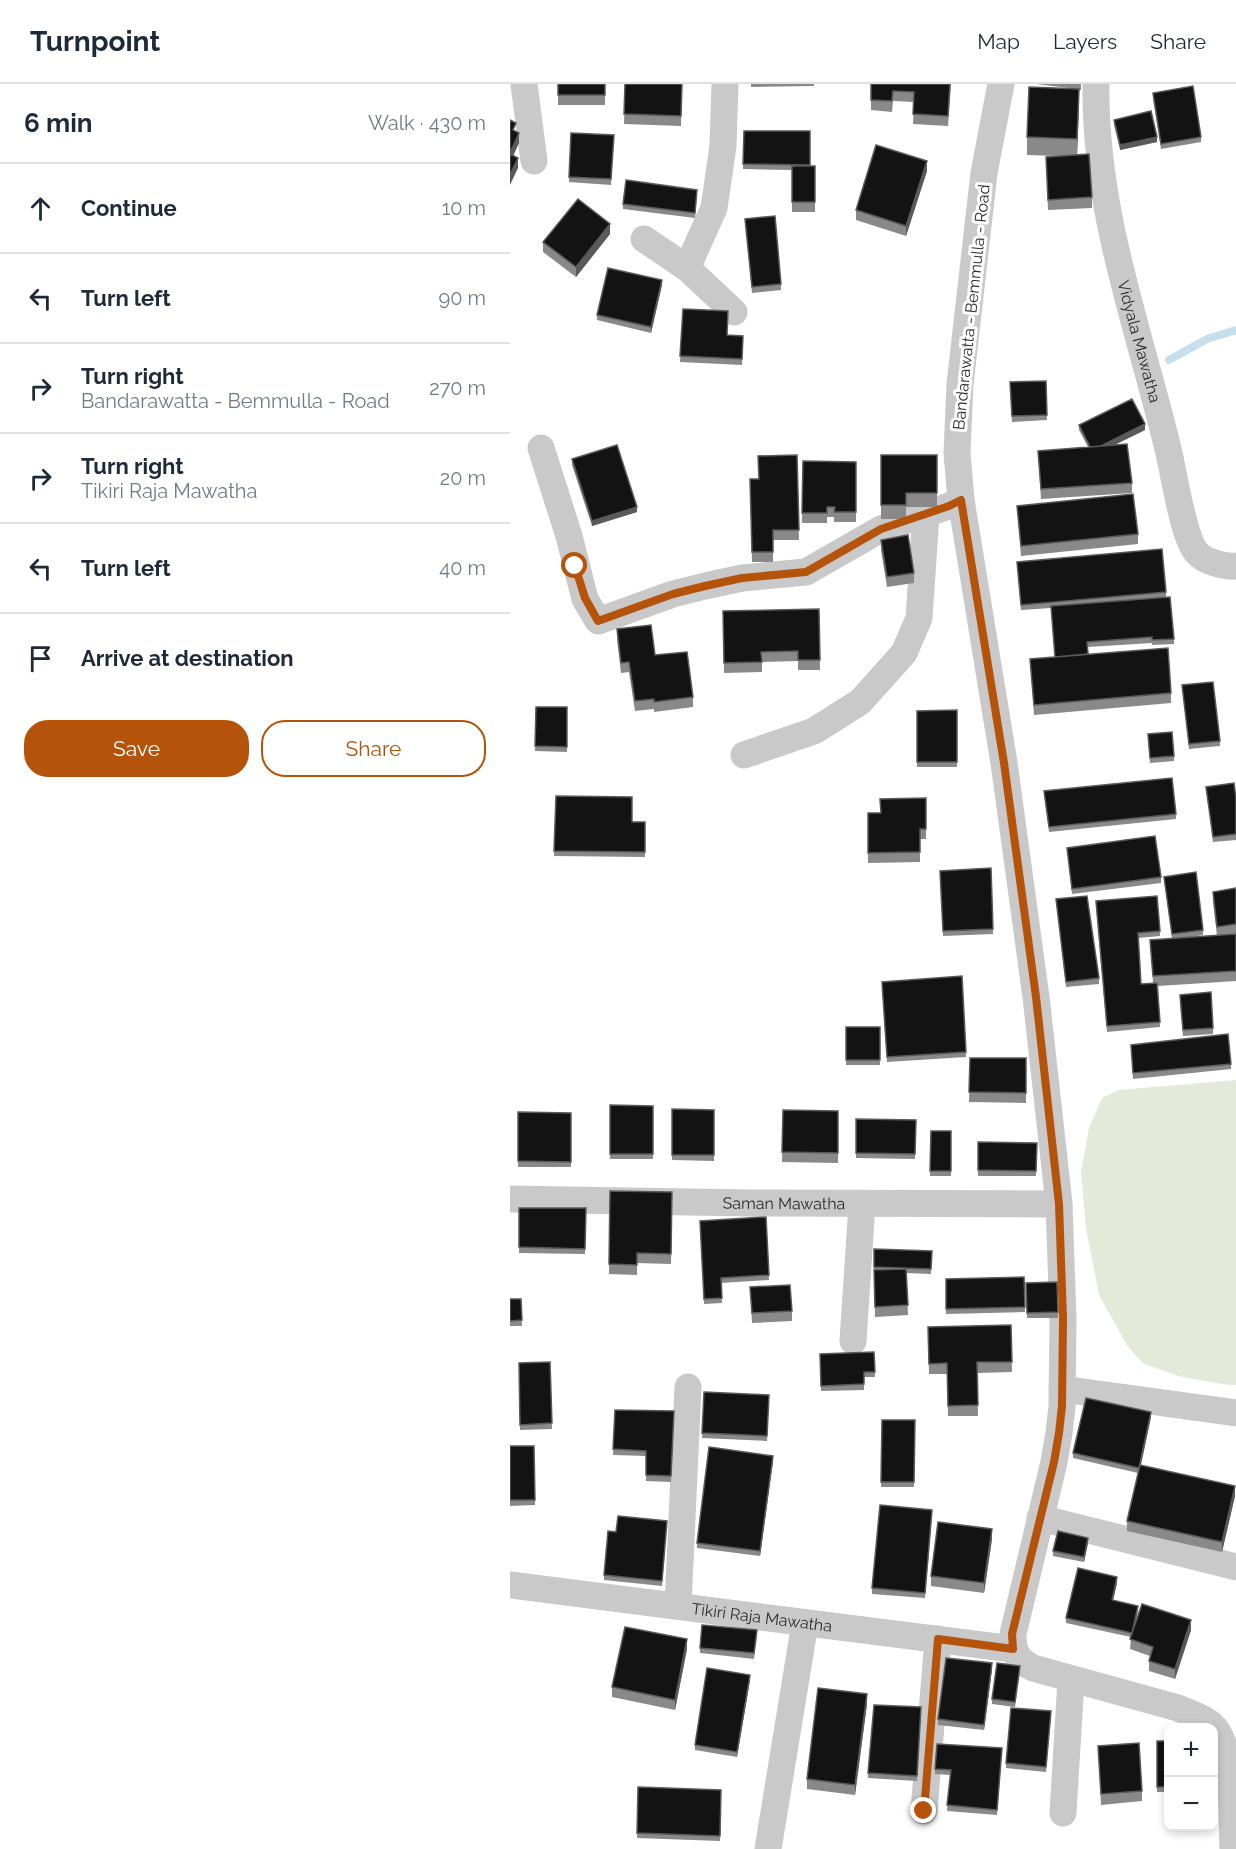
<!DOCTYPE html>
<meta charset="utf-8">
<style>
body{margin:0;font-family:Raleway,sans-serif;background:#f2f2f3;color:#1f2937}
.controls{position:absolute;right:18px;bottom:18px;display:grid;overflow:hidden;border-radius:12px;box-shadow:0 3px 9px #0003}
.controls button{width:54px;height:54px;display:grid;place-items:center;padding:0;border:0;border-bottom:2px solid #e0e1e3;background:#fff;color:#1f2937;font:30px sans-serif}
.stop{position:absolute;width:18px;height:18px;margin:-14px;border:4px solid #b45309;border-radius:50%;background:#fff}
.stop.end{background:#b45309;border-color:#fff;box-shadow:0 2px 6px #0008}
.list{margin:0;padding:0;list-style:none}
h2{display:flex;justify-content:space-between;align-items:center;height:78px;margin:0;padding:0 24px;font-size:26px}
h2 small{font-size:20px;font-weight:400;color:#747a83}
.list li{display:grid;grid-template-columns:39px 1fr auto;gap:18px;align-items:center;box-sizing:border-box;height:90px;padding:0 24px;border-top:2px solid #e0e1e3}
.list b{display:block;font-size:22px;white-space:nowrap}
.list p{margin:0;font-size:20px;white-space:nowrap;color:#747a83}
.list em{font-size:20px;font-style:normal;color:#747a83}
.actions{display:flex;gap:12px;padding:18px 24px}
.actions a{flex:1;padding:14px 0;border:2px solid #b45309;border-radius:24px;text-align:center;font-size:21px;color:#b45309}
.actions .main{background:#b45309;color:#fff}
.icon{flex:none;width:33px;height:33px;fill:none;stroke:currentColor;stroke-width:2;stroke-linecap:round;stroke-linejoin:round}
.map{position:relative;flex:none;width:726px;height:1765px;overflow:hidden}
header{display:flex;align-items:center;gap:36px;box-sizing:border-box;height:84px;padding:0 30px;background:#fff;border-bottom:2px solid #e0e1e3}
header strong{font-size:28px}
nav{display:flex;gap:33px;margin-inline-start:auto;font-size:21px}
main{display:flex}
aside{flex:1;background:#fff}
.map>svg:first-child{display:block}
.green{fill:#e4ead9}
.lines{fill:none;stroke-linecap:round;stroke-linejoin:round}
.stream{stroke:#c5e0eb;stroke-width:8}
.minor{stroke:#c9c9c9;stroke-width:27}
.wall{fill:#898989}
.shaded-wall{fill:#5a5a5a}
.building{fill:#131313;stroke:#5a5a5a;stroke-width:1.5}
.route{stroke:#b45309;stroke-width:8}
.labels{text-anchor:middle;stroke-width:6;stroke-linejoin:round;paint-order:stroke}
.street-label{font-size:16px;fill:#2c2c2c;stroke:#fff}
</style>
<header>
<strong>Turnpoint</strong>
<nav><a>Map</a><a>Layers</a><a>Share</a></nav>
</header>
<main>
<aside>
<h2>6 min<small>Walk · 430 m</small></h2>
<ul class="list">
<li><svg class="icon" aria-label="ahead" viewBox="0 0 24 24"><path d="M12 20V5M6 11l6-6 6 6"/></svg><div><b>Continue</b></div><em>10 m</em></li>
<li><svg class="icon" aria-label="left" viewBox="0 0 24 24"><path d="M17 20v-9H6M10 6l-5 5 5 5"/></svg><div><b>Turn left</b></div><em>90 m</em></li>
<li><svg class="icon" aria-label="right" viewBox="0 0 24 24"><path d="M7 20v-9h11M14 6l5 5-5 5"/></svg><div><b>Turn right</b><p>Bandarawatta - Bemmulla - Road</p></div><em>270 m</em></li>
<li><svg class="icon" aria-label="right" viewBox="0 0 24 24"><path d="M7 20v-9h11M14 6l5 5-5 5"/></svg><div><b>Turn right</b><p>Tikiri Raja Mawatha</p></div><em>20 m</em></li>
<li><svg class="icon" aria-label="left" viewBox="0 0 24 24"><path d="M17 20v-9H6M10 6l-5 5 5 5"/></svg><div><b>Turn left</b></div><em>40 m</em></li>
<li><svg class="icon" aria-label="arrive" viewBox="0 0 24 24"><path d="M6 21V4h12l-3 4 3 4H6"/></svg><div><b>Arrive at destination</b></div></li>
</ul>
<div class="actions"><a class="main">Save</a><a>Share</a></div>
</aside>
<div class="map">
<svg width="726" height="1765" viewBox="0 0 726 1765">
<rect width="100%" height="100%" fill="#fff"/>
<!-- green -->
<path class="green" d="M726,996V1301H719L672,1293L634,1280L618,1263L589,1211L576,1144L571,1088L579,1044L592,1014L609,1006Z"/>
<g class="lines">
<!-- stream -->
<path class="stream" d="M659,276L697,255L726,246"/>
<!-- minor -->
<g class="minor">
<path d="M14,0L24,77"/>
<path d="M491,0L474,89L450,300L447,369L451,416L494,679L526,913L549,1120L553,1234L552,1322L549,1349L544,1378L503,1550C503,1568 507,1576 523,1584L668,1624C679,1629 691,1632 701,1640C726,1661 721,1733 723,1765"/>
<path id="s1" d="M586,0C584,126 629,245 658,365C664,388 673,456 688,470C696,478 715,483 726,482"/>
<path d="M134,155L177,184L224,228"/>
<path d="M177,184L204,124L213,62L215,0"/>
<path d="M31,364L59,452L75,515L88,537L163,510L195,502L232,494L296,488L371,445L439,422L451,416"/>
<path d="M234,671L304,647L350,618L394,569L409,534L416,430"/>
<path id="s2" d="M0,1115L240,1119L549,1120"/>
<path d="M343,1257L352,1120"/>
<path d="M552,1305L726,1329"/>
<path d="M530,1434L726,1483"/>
<path id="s3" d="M0,1501L503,1565"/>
<path d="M168,1522L178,1303"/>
<path d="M414,1727L428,1555"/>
<path d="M553,1729L561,1596"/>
<path d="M258,1765L295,1539"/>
</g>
</g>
<!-- wall -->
<path class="wall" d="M48,0H95V21H48Z
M115,0H172L171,42L114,40Z
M241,0H304V2L241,3Z
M361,0H441L438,42L403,40L404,18L383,17L382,28L361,26Z
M526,0H571V6H569L567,71L582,113V124L538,126L536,73L547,72L517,71V53L567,5Z
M643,9L691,53V58L651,65L643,14Z
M604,36L647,58L610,66L604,41Z
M234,47H300V82H305V128H282V86L233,85Z
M104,51L101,101L59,98V93Z
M417,87L396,152L346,136V126Z
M187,111L185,134L113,125V120Z
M235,135L271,200V206L242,209Z
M100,150L66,193L33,168V158Z
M152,201L141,249L87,236V231Z
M173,225L217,251L233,252L232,281L170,278Z
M536,297L537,336L502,338L500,298Z
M569,341L635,346L604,361L622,399V409L531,415L528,367L578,363L569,346Z
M287,371L289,456H263V478H242L240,395H249Z
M371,371H427V423H396V435H371Z
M62,375L127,428L82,442L62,381Z
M293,377L346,378V438H324V433H317V439H292Z
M507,422L628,450V460L511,472Z
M371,456L404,489V499L377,503L371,466Z
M507,478L656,508V513L664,555V560L642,561V559L578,563V570L661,609V619L524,631L520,575L545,573L541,524L511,526Z
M309,525L310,586H288V577L252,578V588L214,589L213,527Z
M107,545L145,571L183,613V623L144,628V625L125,627L119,588L111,589L107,555Z
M672,601L710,657V662L679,665Z
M26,623H57V668L25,667Z
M447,626V683H407V627Z
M638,655L664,672V677L640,679Z
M696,703L726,714V756L703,758Z
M534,707L666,730V735L539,748Z
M46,712L122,738H135V773L44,772Z
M416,714V755H410V778L358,779V729H370Z
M557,764L651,793V799L562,810Z
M481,784L483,850L433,852L430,787Z
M654,793L693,846V851L674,854L707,852L703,818V808L726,804V897L648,902L650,943L597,948L586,822L650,847V852L628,854L631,900L643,899L640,856L662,855Z
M546,815L589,894V900L556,903Z
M452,892L456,973L377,978L372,903Z
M670,917L703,944V950L673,952Z
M336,943H370V981H336Z
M621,961L721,980V985L623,995Z
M460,974H516V1019L459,1018Z
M100,1021L143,1022V1075H100Z
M162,1025L204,1026V1077L162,1076Z
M273,1026L328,1027V1079L272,1078Z
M8,1028L61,1029V1083H8Z
M346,1035L406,1036L405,1075L346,1074Z
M421,1047H441V1092H420Z
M468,1058L527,1059L526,1092H468Z
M100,1107L162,1108L161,1180L127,1179V1191L99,1190Z
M9,1124H76L75,1170L9,1169Z
M256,1133L259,1196L211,1199L212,1219L194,1220L190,1137Z
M364,1165L422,1167L421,1190L396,1189L398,1231L365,1233L364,1188Z
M514,1193L515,1228L436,1230V1195Z
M516,1199L548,1228V1234H517Z
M240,1203L282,1227V1237L242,1239Z
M0,1215H11L12,1242H0Z
M501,1241L502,1288L467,1289L468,1332H438L437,1290H419L418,1243Z
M364,1268L365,1293H354V1306L311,1307L310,1270Z
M40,1278L42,1345L10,1346L9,1279Z
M194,1308L259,1311L257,1357L192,1354Z
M105,1326L164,1327L161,1398L136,1397V1372L103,1371Z
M641,1333L631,1381L725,1412L712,1468L617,1447V1437L628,1389L563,1374V1369Z
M372,1336H405L404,1403H371Z
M0,1362H24L25,1421L0,1422Z
M263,1377L250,1472L187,1464V1459Z
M422,1431L415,1514L362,1510V1504Z
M157,1437L152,1502L94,1496V1491Z
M482,1455L474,1509L421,1502V1492Z
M578,1459L574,1478L543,1472V1467Z
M607,1499L603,1516L628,1527L626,1539L681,1546L665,1595L639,1587V1577L640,1572L620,1565L621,1553L556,1539V1534Z
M247,1551L244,1575L190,1569V1564Z
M177,1565L165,1626L102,1613V1603Z
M482,1585L474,1646L428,1641V1635Z
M510,1587L505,1623L482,1620V1615Z
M240,1596L227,1673L185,1666V1661Z
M357,1620L345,1711L297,1705V1695Z
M411,1623L407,1697L358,1694V1689Z
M541,1632L536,1688L496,1684V1679Z
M647,1657H658V1708H647Z
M588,1662L632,1707V1717L591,1721Z
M492,1669L487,1731L437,1727L440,1691L425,1690V1685Z
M128,1703L211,1706L210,1757L127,1754Z"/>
<!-- shaded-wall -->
<path class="shaded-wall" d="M569,5V23L567,73V55Z
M9,49V59L0,79V69Z
M647,53V58L610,66V61Z
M8,74V84L0,101V91Z
M417,77V87L396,152V142Z
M100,140V150L66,193V183Z
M152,196V201L141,249V243Z
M635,340V346L582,372V366Z
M127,423V428L82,442V437Z
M641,1328V1333L629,1389V1384Z
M263,1372V1377L250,1472V1467Z
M725,1402V1412L712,1468V1458Z
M482,1445V1455L474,1509V1499Z
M578,1454V1459L574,1478V1473Z
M607,1493V1499L602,1521V1516Z
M681,1536V1546L665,1595V1585Z
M177,1555V1565L165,1626V1616Z
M482,1579V1585L474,1646V1641Z
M240,1591V1596L227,1673V1668Z
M357,1610V1620L345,1711V1701Z"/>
<!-- building -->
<path class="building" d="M48,0H95V11H48Z
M115,0H172L171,32L114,30Z
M361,0H440L438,32L403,30L404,8L383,7L382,17L361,16Z
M683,2L691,53L651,60L643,9Z
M519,3L569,5L567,55L517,53Z
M641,27L647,53L610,61L604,36Z
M0,36L6,39L3,46L9,49L0,69Z
M234,47H300V81L233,80Z
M61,49L104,51L101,95L59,93Z
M366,61L417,77L396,142L346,126Z
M0,70L8,74L0,91Z
M579,70L582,113L538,116L536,73Z
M282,82H305V118H282Z
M116,96L187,106L185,129L113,120Z
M68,115L100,140L66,183L33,158Z
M265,132L271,200L242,203L235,135Z
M98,184L152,196L141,243L87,231Z
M173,225L218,227L217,251L233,252L232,275L170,272Z
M536,297L537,331L502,332L500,298Z
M622,315L635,340L591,362L580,363L569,341Z
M617,360L622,399L531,405L528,367Z
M107,361L127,423L82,437L62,375Z
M287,371L289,446H263V468H242L240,395H249L248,372Z
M371,371H427V409H396V421H371Z
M293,377L346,378V428H324L325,423H317V429H292Z
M623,410L628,450L511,462L507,422Z
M398,451L404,489L377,493L371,456Z
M652,465L656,508L511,521L507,478Z
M660,513L664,555L642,556V553L577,558L578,570L545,573L541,522Z
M309,525L310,576H288V567L251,568L252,578L214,579L213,527Z
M141,541L145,571L177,568L183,613L144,618V615L125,617L119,578L111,579L107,545Z
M658,564L661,609L524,621L520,575Z
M703,598L710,657L679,660L672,601Z
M26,623H57V663L25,662Z
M447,626V678H407V627Z
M662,648L664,672L640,674L638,650Z
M662,694L666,730L539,743L534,707Z
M724,699L726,714V750L703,753L696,703Z
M46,712L122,713V738H135V768L44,767Z
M416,714V745H410V768L358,769V729H371L370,715Z
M645,752L651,793L562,805L557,764Z
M481,784L483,845L433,847L430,787Z
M686,788L693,846L662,850L654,793Z
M726,804V840L707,843L703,808Z
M577,812L589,894L556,898L546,815Z
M647,812L650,847L628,849L631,900L647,899L650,938L597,942L586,817Z
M726,850V887L643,892L640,856Z
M452,892L456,968L377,973L372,898Z
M701,908L703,944L673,946L670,911Z
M336,943H370V976H336Z
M718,950L721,980L623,989L621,961Z
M460,974H516V1009L459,1008Z
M100,1021L143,1022V1070H100Z
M162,1025L204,1026V1071H162Z
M273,1026L328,1027V1069L272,1068Z
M8,1028L61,1029V1078L8,1077Z
M346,1035L406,1036L405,1070L346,1069Z
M421,1047H441V1087H420Z
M468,1058L527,1059L526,1087L468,1086Z
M100,1107L162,1108L161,1170L127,1169V1181L99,1180Z
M9,1124H76L75,1165L9,1163Z
M256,1133L259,1191L211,1194L212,1214L194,1215L190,1137Z
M364,1165L422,1167L421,1185L364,1183Z
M396,1185L398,1221L365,1223L364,1186Z
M514,1193L515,1223L436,1225V1195Z
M547,1198L548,1228L517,1229L516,1199Z
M280,1201L282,1227L242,1229L240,1203Z
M0,1215H11L12,1236L0,1237Z
M501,1241L502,1278H467L468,1321L438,1322L437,1279L419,1280L418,1243Z
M364,1268L365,1288H354V1300L311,1302L310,1270Z
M40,1278L42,1339L10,1341L9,1279Z
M194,1308L259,1311L257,1352L192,1349Z
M576,1314L641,1328L629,1384L563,1369Z
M105,1326L164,1327L161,1392L136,1391V1367L103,1365Z
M372,1336H405L404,1398H371Z
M0,1362H24L25,1416H0Z
M199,1363L263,1372L250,1467L187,1459Z
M630,1381L725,1402L712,1458L617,1437Z
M370,1421L422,1426L415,1509L362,1504Z
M108,1432L157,1437L152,1497L94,1491L98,1447L106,1448Z
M428,1438L482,1445L474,1499L421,1492Z
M548,1447L578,1454L574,1473L543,1467Z
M568,1484L607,1493L602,1516L628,1522L622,1549L556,1534Z
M632,1520L681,1536L665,1585L639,1577L643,1563L620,1555Z
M192,1541L247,1546L244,1569L190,1564Z
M115,1543L177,1555L165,1616L102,1603Z
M436,1574L482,1579L474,1641L428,1635Z
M487,1579L510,1582L505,1618L482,1615Z
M197,1584L240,1591L227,1668L185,1661Z
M308,1604L357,1610L345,1701L297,1695Z
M364,1621L411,1623L407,1692L358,1689Z
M501,1624L541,1627L536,1683L496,1679Z
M647,1657H658V1703H647Z
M629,1659L632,1707L591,1710L588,1662Z
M427,1660L492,1664L487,1726L437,1721L441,1686L425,1685Z
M128,1703L211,1706L210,1752L127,1749Z"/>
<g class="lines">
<!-- route -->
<path class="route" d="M65,482L75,514L88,537L163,510L195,502L232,494L296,488L371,445L439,422L451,416L494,679L526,913L549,1120L553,1234L552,1322L549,1349L544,1378L502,1550L503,1565L428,1555L414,1727"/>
</g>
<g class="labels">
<!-- street labels -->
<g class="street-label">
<text transform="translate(461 223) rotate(-84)" y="6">Bandarawatta - Bemmulla - Road</text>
<text dy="6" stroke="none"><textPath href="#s1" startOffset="262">Vidyala Mawatha</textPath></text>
<text dy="6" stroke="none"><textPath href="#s2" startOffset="274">Saman Mawatha</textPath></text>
<text dy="6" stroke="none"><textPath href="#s3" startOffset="254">Tikiri Raja Mawatha</textPath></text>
</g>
</g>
</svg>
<div class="controls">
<button>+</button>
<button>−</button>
</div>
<div class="stop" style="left:65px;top:482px"></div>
<div class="stop end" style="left:414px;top:1727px"></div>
</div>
</main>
